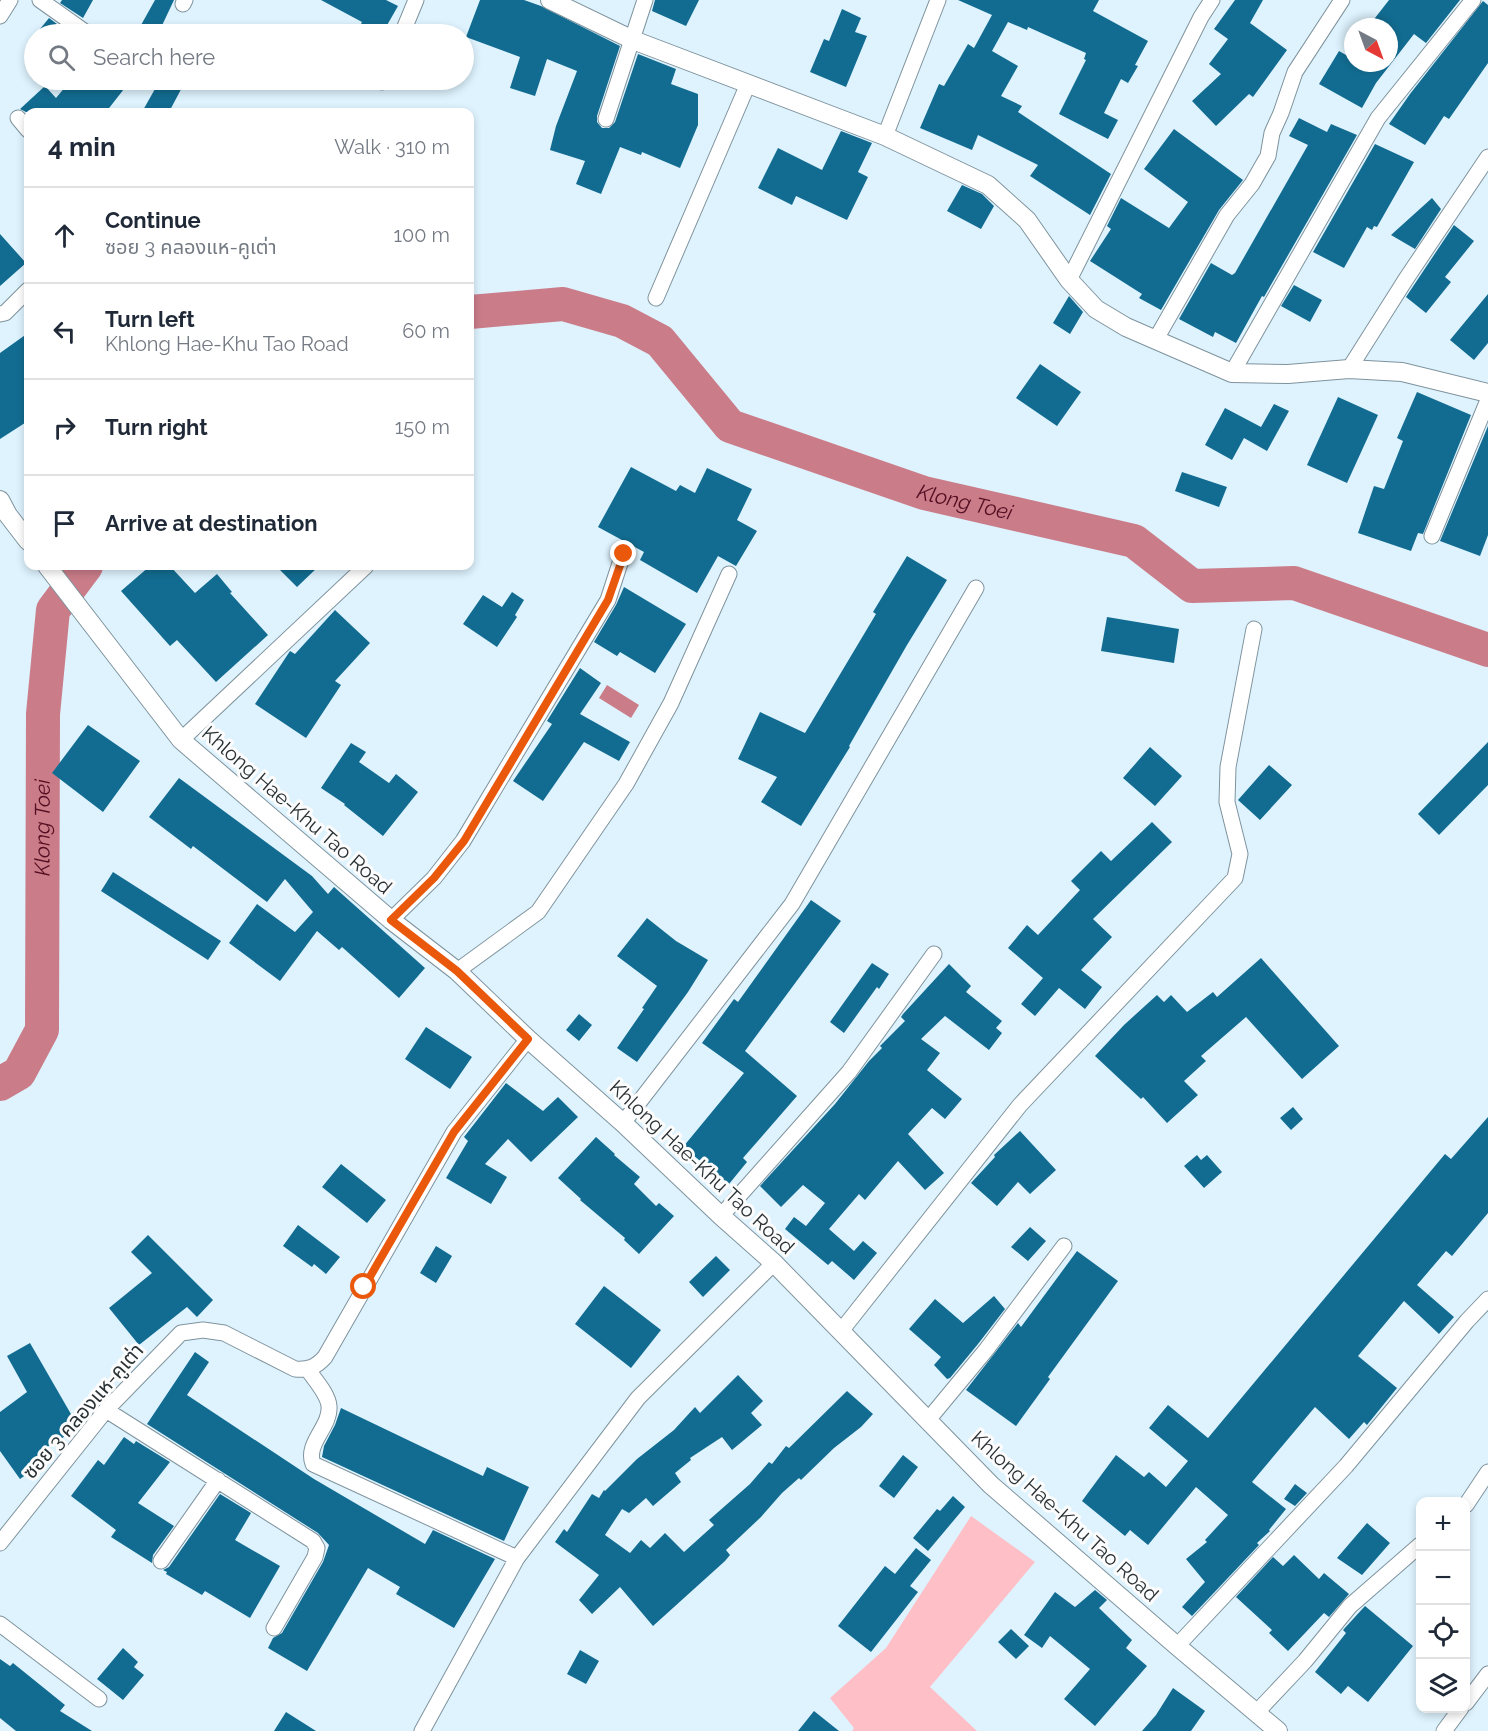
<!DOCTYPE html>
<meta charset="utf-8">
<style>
body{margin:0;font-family:Raleway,"Noto Sans Thai",sans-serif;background:#f6f6f7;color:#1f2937}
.controls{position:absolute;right:18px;bottom:18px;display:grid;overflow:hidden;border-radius:12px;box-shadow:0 3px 9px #0003}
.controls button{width:54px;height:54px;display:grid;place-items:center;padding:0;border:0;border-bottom:2px solid #e0e1e3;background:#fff;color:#1f2937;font:30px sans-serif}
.compass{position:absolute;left:1344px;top:18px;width:54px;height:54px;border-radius:50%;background:#fff;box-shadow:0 3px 9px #0003;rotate:139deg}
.stop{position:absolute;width:18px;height:18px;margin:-14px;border:4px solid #ea580c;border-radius:50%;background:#fff}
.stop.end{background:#ea580c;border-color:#fff;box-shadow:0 2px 6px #0008}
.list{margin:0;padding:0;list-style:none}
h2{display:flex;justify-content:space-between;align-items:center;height:78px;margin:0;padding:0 24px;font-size:26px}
h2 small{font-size:20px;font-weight:400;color:#747a83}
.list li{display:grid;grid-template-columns:39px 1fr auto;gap:18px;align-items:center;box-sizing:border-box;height:96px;padding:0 24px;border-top:2px solid #e0e1e3}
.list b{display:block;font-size:22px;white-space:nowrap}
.list p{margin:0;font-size:20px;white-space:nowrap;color:#747a83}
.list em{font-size:20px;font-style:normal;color:#747a83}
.icon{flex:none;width:33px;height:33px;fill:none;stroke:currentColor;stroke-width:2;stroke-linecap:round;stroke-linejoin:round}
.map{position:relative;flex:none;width:1488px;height:1731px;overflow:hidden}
.search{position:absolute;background:#fff;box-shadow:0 3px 9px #0003;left:24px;top:24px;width:450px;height:66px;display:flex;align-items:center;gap:15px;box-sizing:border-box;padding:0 21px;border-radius:33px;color:#747a83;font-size:22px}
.panel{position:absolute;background:#fff;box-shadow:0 3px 9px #0003;left:24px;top:108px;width:450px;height:462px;border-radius:12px}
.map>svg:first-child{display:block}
.green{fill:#ffbfc7}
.water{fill:#ca7d89}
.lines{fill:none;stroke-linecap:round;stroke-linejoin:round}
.river{stroke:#ca7d89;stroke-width:34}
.building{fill:#126c91}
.minor-casing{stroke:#7f939d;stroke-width:17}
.tertiary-casing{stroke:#7f939d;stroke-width:20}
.minor{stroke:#fff;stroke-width:15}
.tertiary{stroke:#fff;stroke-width:18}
.route{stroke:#ea580c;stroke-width:8}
.labels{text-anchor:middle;stroke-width:6;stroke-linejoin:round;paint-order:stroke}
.street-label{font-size:20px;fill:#293135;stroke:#fcfcfc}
.water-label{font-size:21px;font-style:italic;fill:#540d21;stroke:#fcfcfc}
</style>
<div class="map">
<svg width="1488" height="1731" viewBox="0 0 1488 1731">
<rect width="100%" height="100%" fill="#def3fe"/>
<!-- green -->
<path class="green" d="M971,1516L1035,1562L930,1687L977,1731H852L854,1728L830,1698L886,1648Z"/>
<!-- water -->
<path class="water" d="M607,685L639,705L631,718L599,698Z"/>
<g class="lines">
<!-- river -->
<g class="river">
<path id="s1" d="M470,312L563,304L622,321L660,341L730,426L924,493L1134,541L1192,586L1294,583L1488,650"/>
<path id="s2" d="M0,1084L19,1073L42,1030L43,714L53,610L86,566"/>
</g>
</g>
<!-- building -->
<path class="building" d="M62,0H93L83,18L60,3Z
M155,0H174L158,34H136Z
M321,0H386L398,6L382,34H356L362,22Z
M480,0H524L541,6L620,46L597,116V122L602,128H609L615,122L638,54L676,69L671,84L698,94V125L680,168L642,152L641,155L620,147L601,194L576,184L585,161L550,150L556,126L577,71L547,59L535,96L510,88L520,57L466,37Z
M655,0H699L686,26L652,11Z
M958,0H1099L1093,11L1148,41L1135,65L1138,66L1128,83L1121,79L1104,113L1118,120L1108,139L1059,114L1086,60L1084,59L1086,53L1028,27L1027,30L1008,22L992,51L1018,66L1001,96L1022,106L1018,112L1111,174L1090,215L1030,176L1038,165L978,135L972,150L920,128L939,84L944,86L968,44L974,48L992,15Z
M1235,0H1263L1250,23L1287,50L1253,97L1249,94L1216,126L1192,101L1221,74L1209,64L1228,39L1214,29Z
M1389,0H1460L1426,43L1414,34L1376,83L1362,108L1319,84L1339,51L1353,59V63H1389V27H1368Z
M1483,1L1488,5V63L1449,119L1444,116L1425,145L1389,124L1410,94Z
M842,9L861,18L855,32L867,36L846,87L810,72L824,39L829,41Z
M49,18L65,30L61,34H36Z
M71,80H131L106,112H26L20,109L45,86L56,98Z
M160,80H186L169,112H142Z
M1299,118L1327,132L1331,124L1357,135L1264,297L1262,296L1236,343L1215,332L1213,337L1179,319L1211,263L1232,275L1235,273L1308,145L1289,136Z
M1174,129L1243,180L1219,210L1161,310L1139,298L1142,294L1090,261L1111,229L1107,226L1121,198L1169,228L1188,202L1144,169Z
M841,131L872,143L858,172L868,177L847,220L796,196L792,205L758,188L778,148L822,170Z
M1375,144L1414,162L1377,227L1374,226L1372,230L1367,227L1344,268L1313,252Z
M962,185L982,194L994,206L981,229L947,211Z
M1432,198L1441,209L1415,249L1391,235Z
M1454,225L1474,241L1445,277L1451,282L1426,313L1406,297Z
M0,234L26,263L0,286Z
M1294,285L1322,300L1310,322L1281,306Z
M1488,294V343L1474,360L1450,340Z
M1069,296L1083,312L1070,334L1053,323Z
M28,333V421L0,439V353Z
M1040,364L1081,392L1057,426L1016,398Z
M1417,392L1471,415L1423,534L1418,533L1411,551L1358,533L1374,486L1384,489L1403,441L1397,438Z
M1338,397L1378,415L1347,483L1307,465Z
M1274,404L1289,411L1267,451L1244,438L1232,460L1205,445L1225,408L1261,427Z
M1488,426V535L1480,556L1440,541Z
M631,467L676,491L680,485L695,493L707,468L752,489L737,520L757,531L736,566L718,556L697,593L640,560L644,552L598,527Z
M1182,472L1227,487L1219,507L1175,491Z
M907,556L947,580L907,645L849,746L850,747L801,826L761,802L777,777L738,759L760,712L805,733L876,614L873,612Z
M150,566H170L195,593L217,574L232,592L230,593L268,635L216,682L177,640L170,646L121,591Z
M276,566H319L297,587Z
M624,587L686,624L655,673L620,652L617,656L594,642L616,605Z
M512,592L524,600L515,615L517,617L497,647L463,624L483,595L502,607Z
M335,610L370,643L335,681L341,685L306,738L255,704L290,651L295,654Z
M1107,617L1179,629L1174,663L1101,651Z
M580,668L601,683L580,714L630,742L619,761L584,742L543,801L513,781L552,724L547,721Z
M88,725L140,761L103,812L52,773Z
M1488,742V785L1439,835L1418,814Z
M351,743L366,752L359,762L389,783L396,774L418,792L383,836L344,805L345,804L321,788Z
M1150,747L1182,776L1155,806L1123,778Z
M1269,765L1292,785L1260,820L1238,800Z
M179,778L312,876L328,894L334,887L425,968L399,998L342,947L339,950L317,931L280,981L229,943L257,904L295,932L313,912L285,879L267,902L193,846L191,849L149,817Z
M1152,822L1172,842L1093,919L1112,937L1081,970L1102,987L1085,1009L1059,988L1035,1016L1021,1004L1043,978L1008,948L1027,925L1038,935L1080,890L1071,881L1101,851L1111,861Z
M113,872L221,941L208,960L101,891Z
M811,900L841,921L745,1051L797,1096L743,1158L747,1162L729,1184L683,1147L744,1073L702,1043L734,999L738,1002Z
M647,918L676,941L708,960L688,992L637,1062L617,1048L644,1009L642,1008L657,986L617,956Z
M1261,958L1339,1046L1302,1079L1246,1017L1201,1056L1206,1061L1184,1081L1198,1095L1167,1123L1143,1097L1141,1099L1095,1056L1124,1025L1157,995L1164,1002L1171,995L1187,1012L1213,992L1217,997Z
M872,963L889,974L879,989L877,987L844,1033L830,1022Z
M949,964L971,986L966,992L1002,1021L996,1028L1002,1033L989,1050L945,1016L921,1039L940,1053L927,1070L962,1099L945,1119L932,1108L908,1134L944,1173L925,1190L898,1161L865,1200L859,1194L829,1229L854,1251L863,1241L877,1253L854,1280L832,1261L828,1265L785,1229L794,1217L806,1226L825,1203L803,1185L781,1207L760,1186L835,1104L869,1061L882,1048L880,1046L905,1021L901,1017L903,1014Z
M579,1014L592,1025L579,1041L566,1030Z
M426,1027L472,1057L450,1089L405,1059Z
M506,1083L543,1111L558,1097L578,1117L531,1162L508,1139L485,1164L507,1177L491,1204L446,1178L468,1141L464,1137Z
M1293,1107L1303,1119L1291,1130L1280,1118Z
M1488,1117V1213L1452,1256L1446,1251L1417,1285L1454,1317L1439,1334L1404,1301L1358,1356L1397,1388L1367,1425L1364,1422L1349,1439L1315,1407L1252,1482L1286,1509L1269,1530L1270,1531L1257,1543L1259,1545L1192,1616L1182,1607L1205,1582L1186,1559L1207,1542L1205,1540L1228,1515L1196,1487L1148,1545L1130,1530L1125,1536L1082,1501L1116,1455L1144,1477L1149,1472L1166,1487L1188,1461L1149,1428L1168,1405L1208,1438L1445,1154L1451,1159Z
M1020,1131L1056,1170L1030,1194L1018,1182L997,1206L971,1183L995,1157L994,1155Z
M596,1137L615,1154L614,1155L640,1177L634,1184L656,1206L659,1203L674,1216L639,1254L624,1240L625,1238L580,1200L581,1199L558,1178Z
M1197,1155L1201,1160L1207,1155L1222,1172L1204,1188L1184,1166Z
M341,1164L386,1200L367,1223L322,1187Z
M298,1225L340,1257L326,1274L314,1264L312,1267L283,1246Z
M1030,1227L1046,1241L1028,1261L1011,1247Z
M148,1235L213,1300L197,1317L187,1307L139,1345L109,1308L152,1273L131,1252Z
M436,1246L452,1256L436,1283L420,1273Z
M1077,1251L1118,1281L1048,1377L1050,1379L1016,1426L966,1390L1018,1323L1021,1327Z
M716,1256L730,1270L703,1297L689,1282Z
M604,1286L661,1330L631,1368L575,1324Z
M994,1296L1005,1309L978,1344L950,1378L947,1379L934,1365L941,1357L909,1329L935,1299L963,1323Z
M30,1343L79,1428L42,1450L49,1458L20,1479L0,1451V1412L27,1392L7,1356Z
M195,1352L209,1362L187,1395L314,1479L425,1544L433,1530L495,1559L454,1628L396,1594L400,1587L368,1568L307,1671L268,1648L273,1638L282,1633L323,1562L329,1545L318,1533L147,1424Z
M738,1375L763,1401L751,1413L762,1425L732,1450L722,1437L690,1458L691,1460L675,1473L681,1482L653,1506L646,1498L629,1513L622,1509L605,1535L630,1553L641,1540L650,1548L665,1533L684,1552L714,1525L709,1520L750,1484L769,1462L772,1464L786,1446L789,1448L847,1391L873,1414L861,1427L834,1448L801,1480L799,1478L782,1493L761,1517L726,1550L730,1555L725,1561L653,1626L620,1587L592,1614L579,1600L599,1575L555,1542L564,1529L567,1532L592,1494L599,1498L604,1490L605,1491L637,1459L674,1430L695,1407L700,1413Z
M341,1408L483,1476L487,1467L529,1487L504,1541L322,1457L324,1446L335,1425Z
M124,1437L134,1444L136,1441L170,1462L138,1503L174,1526L153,1555L152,1563L111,1537L116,1530L71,1496L98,1460L104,1465Z
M903,1455L918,1467L894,1498L879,1486Z
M1295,1484L1307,1493L1295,1506L1284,1499Z
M220,1494L251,1513L235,1540L280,1566L250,1618L205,1591L202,1595L166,1574L167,1572L163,1570L169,1567Z
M953,1496L965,1507L928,1551L913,1538L937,1509L940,1511Z
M1367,1523L1390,1543L1362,1575L1337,1558Z
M916,1548L931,1560L910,1586L918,1592L871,1652L838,1626L885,1566L895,1574Z
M1294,1555L1319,1579L1324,1573L1349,1594L1329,1617L1324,1613L1288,1651L1269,1633L1272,1630L1236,1597L1273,1557L1283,1566Z
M1095,1590L1107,1600L1099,1608L1132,1640L1126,1648L1147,1666L1095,1726L1064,1699L1090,1669L1050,1636L1042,1648L1024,1635L1055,1592L1075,1607Z
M1365,1606L1413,1646L1368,1702L1348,1686L1341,1694L1315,1672L1346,1633L1343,1630Z
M1011,1629L1029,1646L1016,1659L998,1642Z
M123,1648L138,1662L134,1667L144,1675L123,1700L97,1679Z
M580,1650L599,1661L586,1684L567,1674Z
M0,1659L10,1666L13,1663L65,1705L60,1711L92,1731H16L0,1718Z
M1173,1688L1205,1711L1191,1731H1142L1156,1715Z
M814,1711L839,1731H798Z
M286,1712L316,1731H274Z"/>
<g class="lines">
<defs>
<path id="minor" d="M40,0L88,34
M183,4L185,0
M0,16L10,0
M402,34L416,0
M382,82L383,80
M18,118L28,130
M606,119L645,0
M885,136L938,0
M1069,280L1201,17L1212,0
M656,298L748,84
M0,314L5,313L28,290
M1156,339L1227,215L1252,184L1268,156L1272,133L1281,113L1295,72L1342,0
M1349,369L1406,279L1488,157
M1232,373L1378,118L1473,0
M1432,536L1488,400
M181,740L366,566
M391,920L434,878L463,841L608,600L623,554
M457,971L538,912L626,784L671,703L729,574
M623,1123L792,904L976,588
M721,1216L849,1072L934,954
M841,1331L1020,1105L1235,878L1240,854L1227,802L1228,767L1254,629
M308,1370C315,1380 328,1394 329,1406C331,1427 305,1443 313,1464L517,1558
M106,1410L313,1541L317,1548L315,1557L274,1628
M928,1420L986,1350L1064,1246
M1466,1505L1488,1472
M0,1543L106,1410L181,1333L203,1330L224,1333L295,1369C309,1370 316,1367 325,1357L454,1132L528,1039
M161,1561L218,1480
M0,1624L99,1699
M1177,1646L1346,1466L1467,1321L1488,1299
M1466,1703L1488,1674
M1256,1713L1305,1661L1350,1606L1420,1545
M422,1731L517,1558L638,1398L774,1263
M1444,1731L1461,1708"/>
<path id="tertiary" d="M550,0L633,40L885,136L988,185L1027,220L1069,280L1096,309L1126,327L1232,373L1288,374L1349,369L1402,372L1488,393
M0,500L8,515L28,541
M47,566L181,740L391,920L457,971L528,1039L623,1123L721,1216L774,1263L991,1485L1177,1646L1278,1731"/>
</defs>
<!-- minor casing -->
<use href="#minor" class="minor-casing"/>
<!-- tertiary casing -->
<use href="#tertiary" class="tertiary-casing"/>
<!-- minor -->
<use href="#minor" class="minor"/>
<!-- tertiary -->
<use href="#tertiary" class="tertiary"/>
</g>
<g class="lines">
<!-- route -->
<path class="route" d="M364,1287L454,1132L528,1039L457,971L391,920L434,878L464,841L608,600L624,554"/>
</g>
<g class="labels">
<!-- street labels -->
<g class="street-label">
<text transform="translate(297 810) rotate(41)" y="7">Khlong Hae-Khu Tao Road</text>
<text transform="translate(702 1167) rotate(43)" y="7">Khlong Hae-Khu Tao Road</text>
<text transform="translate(83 1411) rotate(-49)" y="7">ซอย 3 คลองแห-คูเต่า</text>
<text transform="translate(1065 1516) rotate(42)" y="7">Khlong Hae-Khu Tao Road</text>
</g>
<!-- water labels -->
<g class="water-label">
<text dy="7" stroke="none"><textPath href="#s1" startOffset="555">Klong Toei</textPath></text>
<text dy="7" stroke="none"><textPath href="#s2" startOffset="273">Klong Toei</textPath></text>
</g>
</g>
</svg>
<div class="controls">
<button>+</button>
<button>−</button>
<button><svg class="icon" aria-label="locate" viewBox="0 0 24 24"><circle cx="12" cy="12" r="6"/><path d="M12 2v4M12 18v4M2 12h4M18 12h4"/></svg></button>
<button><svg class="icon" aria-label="layers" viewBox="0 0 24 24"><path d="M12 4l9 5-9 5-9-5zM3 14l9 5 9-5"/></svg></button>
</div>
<svg class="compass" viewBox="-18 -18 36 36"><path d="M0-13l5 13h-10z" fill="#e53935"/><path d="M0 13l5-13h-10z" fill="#747a83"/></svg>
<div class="stop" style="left:364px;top:1287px"></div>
<div class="stop end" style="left:624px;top:554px"></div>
<div class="search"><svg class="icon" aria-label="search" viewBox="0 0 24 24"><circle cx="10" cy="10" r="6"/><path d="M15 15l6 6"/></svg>Search here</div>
<section class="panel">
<h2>4 min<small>Walk · 310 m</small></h2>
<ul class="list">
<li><svg class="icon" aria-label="ahead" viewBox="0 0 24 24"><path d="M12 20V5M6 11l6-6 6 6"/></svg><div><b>Continue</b><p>ซอย 3 คลองแห-คูเต่า</p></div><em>100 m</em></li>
<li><svg class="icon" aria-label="left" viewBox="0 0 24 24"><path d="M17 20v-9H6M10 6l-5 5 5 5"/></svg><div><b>Turn left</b><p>Khlong Hae-Khu Tao Road</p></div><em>60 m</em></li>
<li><svg class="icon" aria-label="right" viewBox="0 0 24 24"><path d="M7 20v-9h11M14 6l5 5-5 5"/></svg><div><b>Turn right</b></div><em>150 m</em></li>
<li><svg class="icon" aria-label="arrive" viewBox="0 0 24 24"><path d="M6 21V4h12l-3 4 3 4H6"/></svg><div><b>Arrive at destination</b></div></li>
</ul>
</section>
</div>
